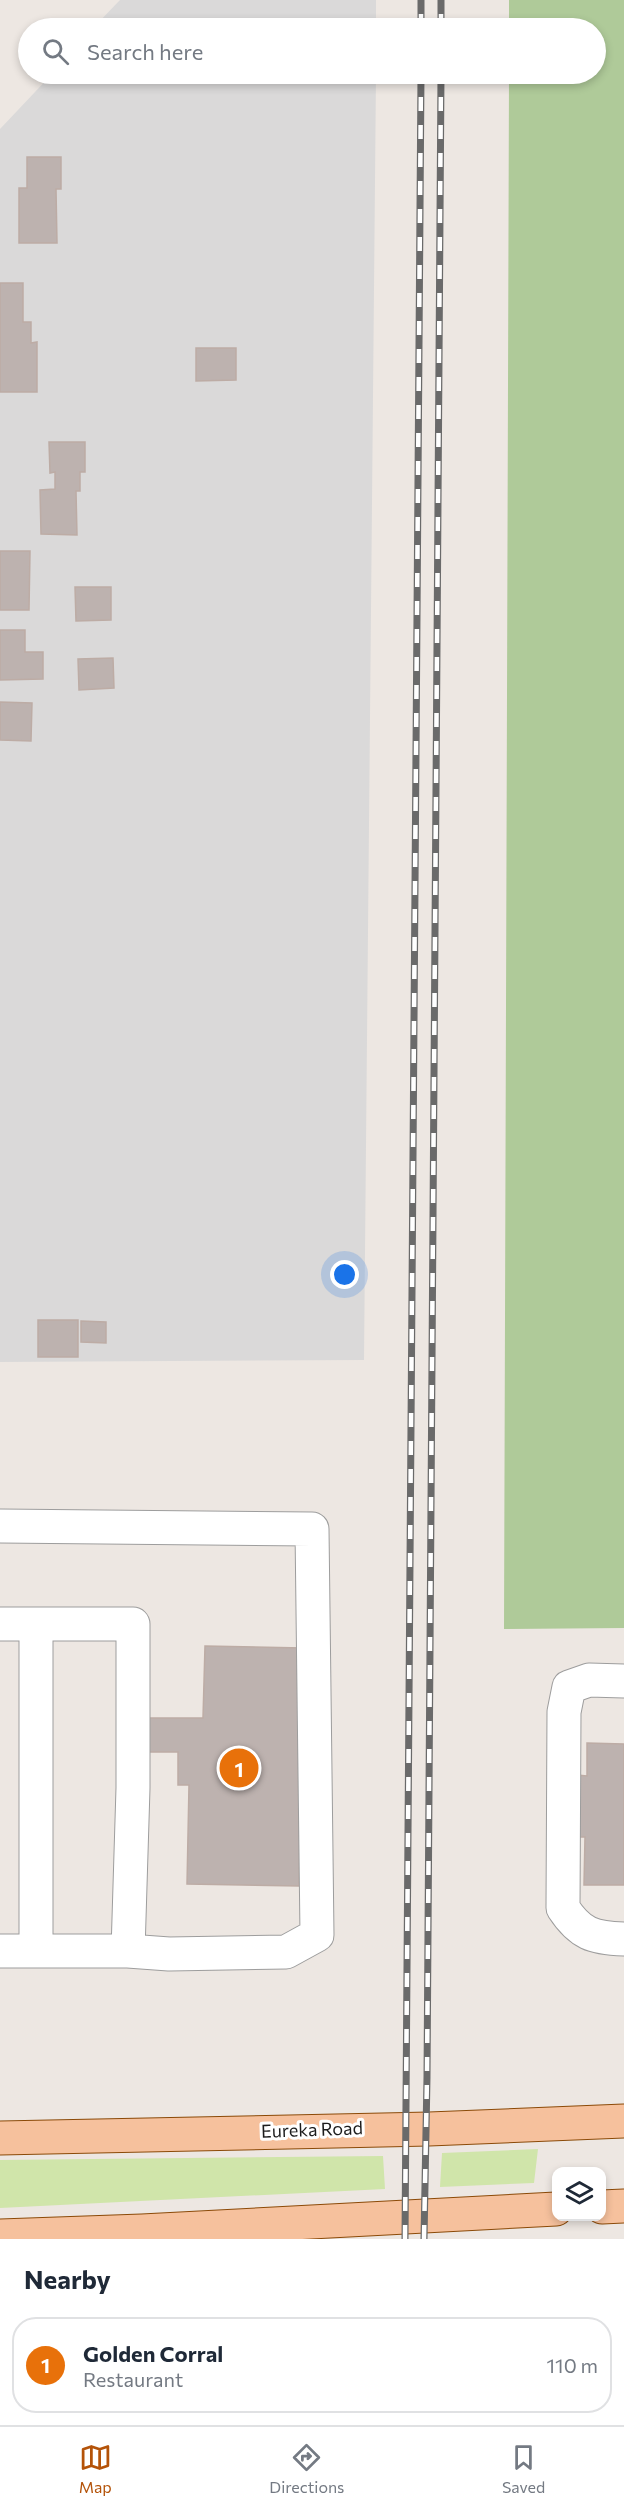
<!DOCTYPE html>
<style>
body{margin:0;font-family:Commissioner,sans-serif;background:#f2f2f3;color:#1f2937}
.controls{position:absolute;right:18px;bottom:18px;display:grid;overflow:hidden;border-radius:12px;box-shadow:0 3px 9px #0003}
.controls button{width:54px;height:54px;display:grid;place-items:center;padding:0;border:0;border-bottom:2px solid #e0e1e3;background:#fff;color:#1f2937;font:30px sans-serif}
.you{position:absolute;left:345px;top:1275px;width:21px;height:21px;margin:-15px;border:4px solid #fff;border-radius:50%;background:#1a73e8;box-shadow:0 0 0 9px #1a73e833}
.badge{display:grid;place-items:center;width:39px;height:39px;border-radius:50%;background:#b45309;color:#fff;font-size:20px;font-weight:700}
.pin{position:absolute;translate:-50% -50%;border:3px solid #fff;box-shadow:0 2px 6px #0006}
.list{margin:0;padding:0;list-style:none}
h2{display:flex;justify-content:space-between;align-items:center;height:78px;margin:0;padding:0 24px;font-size:26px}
h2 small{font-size:20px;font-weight:400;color:#747a83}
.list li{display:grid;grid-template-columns:39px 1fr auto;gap:18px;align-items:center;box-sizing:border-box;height:96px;margin:0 12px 12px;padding:0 12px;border:2px solid #e0e1e3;border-radius:24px}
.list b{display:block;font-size:22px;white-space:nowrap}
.list p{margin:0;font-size:20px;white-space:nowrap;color:#747a83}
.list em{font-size:20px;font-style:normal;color:#747a83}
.icon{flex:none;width:33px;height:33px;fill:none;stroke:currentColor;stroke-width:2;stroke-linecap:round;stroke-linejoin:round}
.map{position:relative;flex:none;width:624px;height:2239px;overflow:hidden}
.search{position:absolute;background:#fff;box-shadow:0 3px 9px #0003;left:18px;right:18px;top:18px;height:66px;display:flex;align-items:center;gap:15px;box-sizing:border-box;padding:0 21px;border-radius:33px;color:#747a83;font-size:22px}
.sheet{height:186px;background:#fff}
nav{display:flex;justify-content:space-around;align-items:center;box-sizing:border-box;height:84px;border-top:2px solid #e0e1e3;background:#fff;font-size:16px;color:#747a83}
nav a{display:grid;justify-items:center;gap:3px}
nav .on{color:#b45309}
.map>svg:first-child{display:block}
.residential{fill:#dad9d9}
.grass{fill:#d0e5aa}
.forest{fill:#afca99}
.building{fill:#bdb2af;stroke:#bdaca5;stroke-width:1.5}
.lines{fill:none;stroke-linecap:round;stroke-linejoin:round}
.minor-casing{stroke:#9d9d9d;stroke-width:35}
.major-casing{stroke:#8b4a08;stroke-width:35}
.minor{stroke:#fff;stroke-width:33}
.major{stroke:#f6c19d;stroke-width:33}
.rail-casing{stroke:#6a6a6a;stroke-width:7}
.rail{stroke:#fff;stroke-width:4.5;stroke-dasharray:14;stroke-linecap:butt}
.labels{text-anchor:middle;stroke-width:6;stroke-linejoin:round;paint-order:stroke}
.street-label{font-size:18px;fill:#1c1c1c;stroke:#fff}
</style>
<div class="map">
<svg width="624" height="2239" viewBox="0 0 624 2239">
<rect width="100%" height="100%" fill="#ede7e2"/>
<!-- residential -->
<path class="residential" d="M120,0H376V28H93Z
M52,74H376L364,1360L0,1362V129Z"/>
<!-- grass -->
<path class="grass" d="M538,2149L534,2183L440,2187L442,2153Z
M383,2156L385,2189L0,2208V2160Z"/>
<!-- forest -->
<path class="forest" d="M509,0H624V1628L504,1629L509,74H596V28H509Z"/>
<!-- building -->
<path class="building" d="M27,157H61V189H56L57,243H19V188H27Z
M0,283H23V322H31V343L37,342V392H0Z
M196,348H236V380L196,381Z
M49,442H85V472H80V491H76L77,535L41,534L40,490L55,489V472L50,473Z
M0,551H30L29,610H0Z
M75,587H111V620L76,621Z
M0,630H25V652H43V679L0,680Z
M113,658L114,688L79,690L78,659Z
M0,702L32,703L31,741L0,740Z
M38,1320H78V1357H38Z
M81,1321L106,1322V1343L81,1342Z
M205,1646L303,1648L299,1886L187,1884L189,1785H178V1752H148L149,1718H203Z
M587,1743L624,1744V1885H584L585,1837H577L578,1775L587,1776Z"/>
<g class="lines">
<defs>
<path id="minor" d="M0,1526L312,1529L317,1935L286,1952L169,1954L128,1951L133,1788V1624H0
M624,1681L589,1680L569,1687L564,1712L563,1908C580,1934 593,1938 624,1939
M0,1951H128
M36,1951V1624"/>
<path id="major" d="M0,2138L429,2129L624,2121
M602,2207L624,2206
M0,2236L142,2231L556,2209"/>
</defs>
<!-- minor casing -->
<use href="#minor" class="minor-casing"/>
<!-- major casing -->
<use href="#major" class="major-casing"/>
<!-- minor -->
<use href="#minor" class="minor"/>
<!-- major -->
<use href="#major" class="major"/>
<defs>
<path id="rail" d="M421,28V0
M441,28V0
M405,2239L421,74
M424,2239L427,2077L441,74"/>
</defs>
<!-- rail casing -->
<use href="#rail" class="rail-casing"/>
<!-- rail -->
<use href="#rail" class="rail"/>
</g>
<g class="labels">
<!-- street labels -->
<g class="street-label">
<text transform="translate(312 2130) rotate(-2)" y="6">Eureka Road</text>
</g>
</g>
</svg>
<div class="controls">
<button><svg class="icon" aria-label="layers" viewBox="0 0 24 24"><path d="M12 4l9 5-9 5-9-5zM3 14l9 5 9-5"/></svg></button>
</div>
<div class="you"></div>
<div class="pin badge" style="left:239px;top:1768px;background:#e8710a">1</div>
<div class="search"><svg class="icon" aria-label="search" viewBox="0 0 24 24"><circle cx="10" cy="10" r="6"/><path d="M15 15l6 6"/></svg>Search here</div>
</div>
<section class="sheet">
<h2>Nearby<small></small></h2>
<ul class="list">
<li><span class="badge" style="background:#e8710a">1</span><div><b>Golden Corral</b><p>Restaurant</p></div><em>110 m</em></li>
</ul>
</section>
<nav>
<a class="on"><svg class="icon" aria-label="map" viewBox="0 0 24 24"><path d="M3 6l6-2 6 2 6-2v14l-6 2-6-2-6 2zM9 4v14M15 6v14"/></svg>Map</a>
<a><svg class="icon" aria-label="directions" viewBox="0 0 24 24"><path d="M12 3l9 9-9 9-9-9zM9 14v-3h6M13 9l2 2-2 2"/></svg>Directions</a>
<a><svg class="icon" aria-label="saved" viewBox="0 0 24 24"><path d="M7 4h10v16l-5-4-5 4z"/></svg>Saved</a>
</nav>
